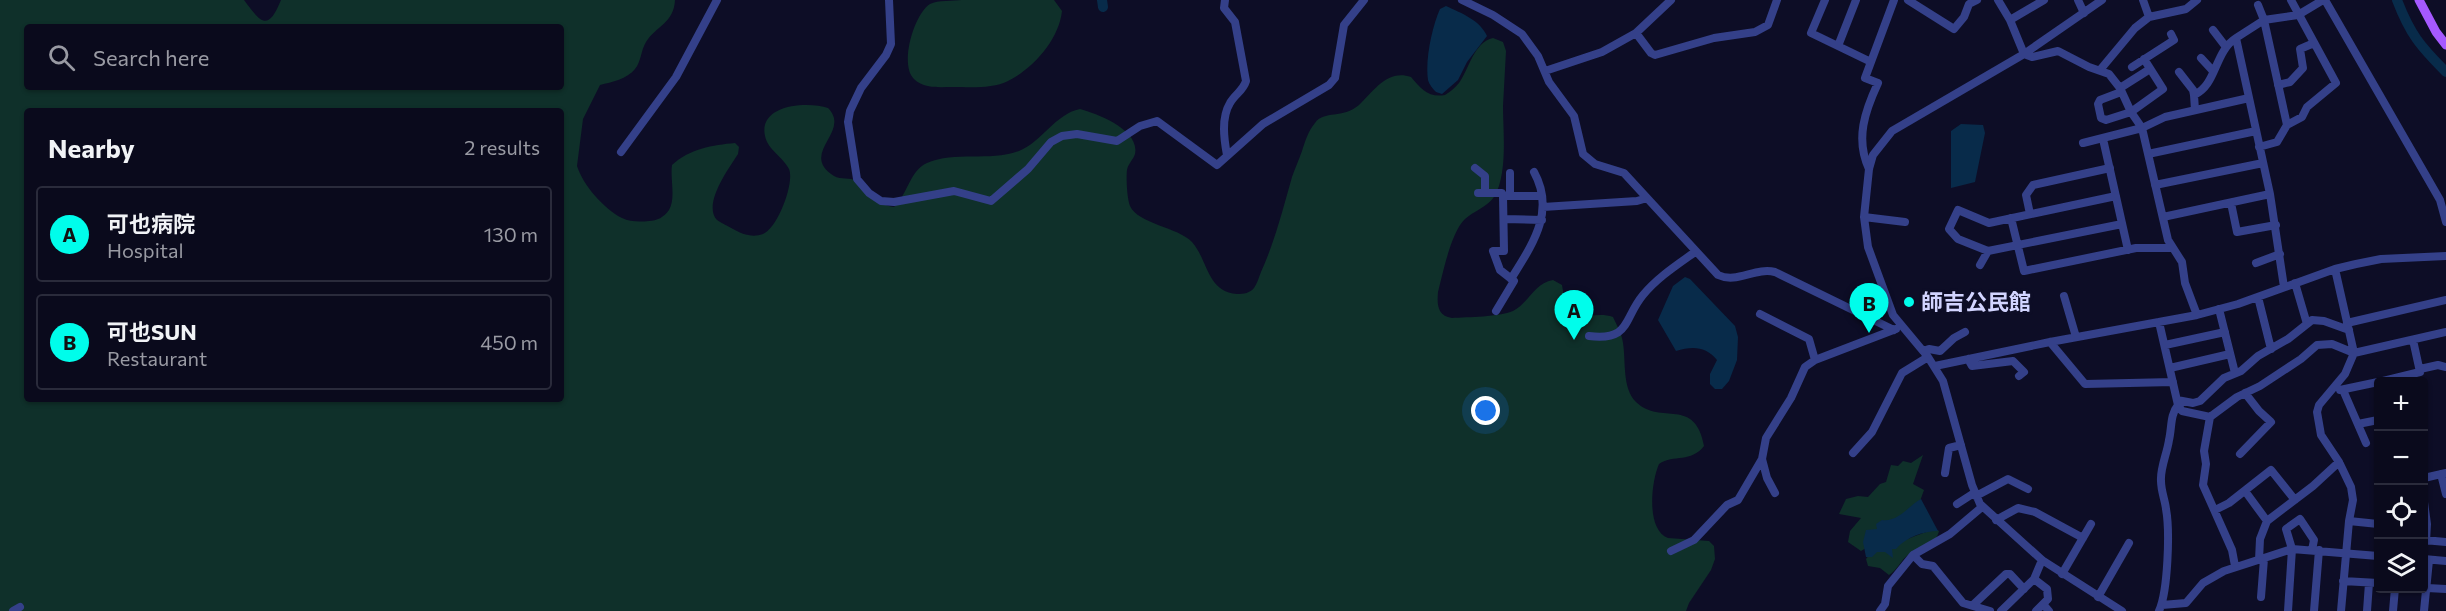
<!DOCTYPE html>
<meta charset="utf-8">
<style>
body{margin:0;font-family:Commissioner,"Noto Sans JP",sans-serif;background:#181829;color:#f1f3f6}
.controls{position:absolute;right:18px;bottom:18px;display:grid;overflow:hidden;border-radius:6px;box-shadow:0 2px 4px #0004}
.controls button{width:54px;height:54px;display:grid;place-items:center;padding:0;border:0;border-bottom:2px solid #2a2b3b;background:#0a0a1c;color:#f1f3f6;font:30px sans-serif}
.you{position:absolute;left:1486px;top:411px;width:21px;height:21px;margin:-15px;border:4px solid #fff;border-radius:50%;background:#1a73e8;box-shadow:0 0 0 9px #1a73e833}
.badge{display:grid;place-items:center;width:39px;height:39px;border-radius:50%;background:#00fdeb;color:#111;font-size:20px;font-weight:700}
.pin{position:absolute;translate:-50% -50px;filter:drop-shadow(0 2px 3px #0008)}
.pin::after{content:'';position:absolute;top:32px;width:21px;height:18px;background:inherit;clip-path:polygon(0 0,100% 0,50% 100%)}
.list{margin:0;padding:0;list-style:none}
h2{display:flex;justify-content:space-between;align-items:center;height:78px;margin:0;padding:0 24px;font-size:26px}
h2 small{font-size:20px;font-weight:400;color:#999aa3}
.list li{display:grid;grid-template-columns:39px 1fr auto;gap:18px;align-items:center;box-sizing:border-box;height:96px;margin:0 12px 12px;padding:0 12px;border:2px solid #2a2b3b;border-radius:6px}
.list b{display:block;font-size:22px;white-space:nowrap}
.list p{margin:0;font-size:20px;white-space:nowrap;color:#999aa3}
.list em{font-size:20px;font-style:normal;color:#999aa3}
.icon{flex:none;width:33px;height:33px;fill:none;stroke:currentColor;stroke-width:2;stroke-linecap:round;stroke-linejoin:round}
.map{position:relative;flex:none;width:2446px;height:611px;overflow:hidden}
.search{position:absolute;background:#0a0a1c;box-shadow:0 2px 4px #0004;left:24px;top:24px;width:540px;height:66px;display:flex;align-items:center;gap:15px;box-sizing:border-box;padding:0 21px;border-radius:6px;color:#999aa3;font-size:22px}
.panel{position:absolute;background:#0a0a1c;box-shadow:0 2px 4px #0004;left:24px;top:108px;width:540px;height:294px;border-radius:6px}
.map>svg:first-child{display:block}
.green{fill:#0f302a;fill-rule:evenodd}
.water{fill:#082b4a}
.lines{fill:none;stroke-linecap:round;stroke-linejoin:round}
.river{stroke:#082b4a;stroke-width:10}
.minor{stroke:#344089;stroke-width:8}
.major{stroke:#a559ff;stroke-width:9}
.poi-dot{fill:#00fdeb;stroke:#0d0d26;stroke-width:2}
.labels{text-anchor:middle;stroke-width:6;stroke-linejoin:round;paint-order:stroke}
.poi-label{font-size:22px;font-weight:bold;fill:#d2d4ff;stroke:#0d0d26;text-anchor:start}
</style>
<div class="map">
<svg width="2446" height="611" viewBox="0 0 2446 611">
<rect width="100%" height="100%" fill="#0d0d26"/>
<!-- green -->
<path class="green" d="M0,0H244C261,23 268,32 281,0H675C674,23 656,26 646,42C641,50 641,62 635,69C627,79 612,82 600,85L583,119L577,166C583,185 604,209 622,218C630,222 640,222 649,221C657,221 664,217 669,210C676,199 670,178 672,165C689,149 713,145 735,143L739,147L738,154C730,167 702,204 717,220C721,223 728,226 733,229C742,234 752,238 763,234C777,229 795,183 789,169C783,157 768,150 765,136C758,104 808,101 828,108C852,132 798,153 834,176C841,180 850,177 856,181C870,190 877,205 894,207C907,196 910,170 927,163C955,151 990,162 1019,151C1042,142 1055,114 1080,109C1098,114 1140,130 1135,154C1133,160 1128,164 1127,170C1126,179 1127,198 1130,206C1138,224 1178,227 1192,242C1208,260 1207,292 1237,294C1244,294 1250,293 1254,288C1257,284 1259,277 1261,272C1275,241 1283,209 1292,177C1295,168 1299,160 1302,151C1305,142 1308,131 1315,123C1324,110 1343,119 1359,105C1374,91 1387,69 1411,77C1421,89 1429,98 1445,95C1450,92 1455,88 1459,83C1469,69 1474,42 1493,38L1503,42L1506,51C1505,69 1504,88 1503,106C1503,131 1508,174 1494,197C1487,207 1474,211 1465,219C1451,232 1443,273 1438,292C1437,304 1437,316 1452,318C1468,317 1499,317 1513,311C1529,303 1534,283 1553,280L1562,285L1566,309L1572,316C1586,318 1600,312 1613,317C1617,326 1622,334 1623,343C1626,362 1622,388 1636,402C1661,426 1695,396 1704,446C1691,463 1674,454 1659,464C1651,482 1646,530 1668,538L1709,541L1714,546L1715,559L1711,570L1689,603L1686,611H0ZM27,27H561V87H27ZM27,111H561V399H27Z
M962,0H1054L1062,11C1059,39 1034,68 1008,81C993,89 969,87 953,87C940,87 924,89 914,79C899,65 914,14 930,4C938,0 953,1 962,0Z
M1923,455L1913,484L1924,490L1919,504L1866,548L1861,551L1848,542L1850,531L1861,518L1839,514L1846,499L1858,496L1868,497L1880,484L1886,482L1891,465L1898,466L1903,461L1911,463Z
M1935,529L1939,531C1936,545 1920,546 1909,554C1901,560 1897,570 1889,575L1880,568L1868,566L1866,559C1872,550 1884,551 1893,546C1906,539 1920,534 1935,529Z"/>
<!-- water -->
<path class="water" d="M1446,6C1461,13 1480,20 1487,36L1467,62L1458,80L1442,94L1436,92C1433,89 1429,84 1428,80C1425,60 1432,27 1440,9Z
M1961,124L1983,125L1985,133L1975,182L1951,188V131Z
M1685,277L1690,279L1735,326L1738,337L1737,360L1729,381L1722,389H1715L1710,384V374L1717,360C1706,346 1692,346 1676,351L1658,320L1673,286Z
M1921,499L1938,531C1924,531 1906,537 1896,549H1892L1893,558L1885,552H1877L1872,557H1866L1863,542L1866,530L1877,529L1876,524L1882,520C1899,522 1908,506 1921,499Z"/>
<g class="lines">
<!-- river -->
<path class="river" d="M1102,0L1103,7
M2397,0C2410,34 2420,46 2446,72"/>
<!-- minor -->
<path class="minor" d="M889,0L891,44L886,55L861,88L850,111L848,122L857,179L869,193L881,201L894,202L954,191L991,201L1028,169L1051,142L1062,136L1077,134L1117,141L1140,126L1157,121L1217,165L1263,124L1329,85L1335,78L1344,25L1364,0
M1225,0L1224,8L1235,22L1246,81C1243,91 1235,94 1230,103C1221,118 1224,139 1227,155
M1462,0L1493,15L1522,34L1538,56L1549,82L1574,116L1583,154L1595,164L1624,173L1718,275C1737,284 1755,267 1775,272L1894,330
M1825,0L1811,33L1871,62
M1908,0L1954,29L1964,17L1969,4L1977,0
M1998,0L2010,20
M2044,0L2010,20L2024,54L2032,57L2058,51L2089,67L2109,74L2120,88L2131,112L2142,128L2168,240L2182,262L2185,283L2197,315
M2078,0L2084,13
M2102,0L2024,54L1892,131L1873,155L1869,169L1864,217L1868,247L1893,315L1928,357L1943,381L1972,485L1980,504L2042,560L2122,611
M2325,0L2440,200L2446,222
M2258,5L2264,20L2287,125
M2149,17L2186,9L2197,0
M2213,30L2226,47
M1636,33L1651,53L1655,55L1714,38L1755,32L1768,25L1777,0
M2236,38L2264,20L2298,15L2323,0
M1838,46L1856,0
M2201,58L2213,71
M2132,67L2174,40L2171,34
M2100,70L2135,28L2149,17L2143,0
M1545,71L1602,52L1636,33L1671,0
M2179,72L2193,90L2194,95
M2278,85L2290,82L2303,68L2300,49L2314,43
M2120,88L2150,69
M2121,92L2100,100L2098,104L2101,118L2106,120L2131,112L2163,89L2144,59
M2195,110L2194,95C2217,85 2214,52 2236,38L2270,194L2284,287
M2103,139L2128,250
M2083,143L2142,128L2165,117L2249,98
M2259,147L2277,142L2287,125L2302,117L2307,107L2336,83L2291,0
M621,152L676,77L717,0
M2148,154L2256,131
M1475,168L1485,176V193
M1869,169C1855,139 1865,111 1878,83L1865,78L1894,0
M2155,185L2263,163
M1478,193H1502L1503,196
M1510,194V173
M2116,196L1989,223L1958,210L1949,229L1958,239L1988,251L2122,224
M2231,203L2237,232L2276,225
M1543,207L1637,201L1647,198
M2030,214L2026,195L2033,185L2110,168
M1864,217L1905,222
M2163,217L2270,194
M2011,218L2024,271L2136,248H2172
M1504,219L1542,220
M2256,263L2280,254
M1980,265L1988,251
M2335,269L2354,353L2345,374L2319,405L2317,412L2321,435L2339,462L2351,487L2353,500L2349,521L2341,611
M1511,279C1532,245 1556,212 1534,172
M2295,283L2307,324
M2064,296L2076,337
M2258,297L2271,349
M2219,309L2235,373
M1496,311L1514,281L1500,270L1493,251H1504L1503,196H1542
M1760,314L1809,339L1815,360
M2159,322L2178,405L2182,411L2210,417L2237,397L2260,386L2301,359L2317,345L2332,344L2354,353L2446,332
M2347,323L2446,300
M1589,336C1631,341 1623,319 1643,295C1658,277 1677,265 1695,252
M2050,342L2085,384L2173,382
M2165,345L2225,332
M1923,351L1929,349L1940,351L1954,338L1965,332
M1968,359L1972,366L2013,361L2024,372L2019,376
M1935,366L2050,342L2197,315L2238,304L2335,269L2356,264L2381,259L2446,256
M2170,368L2230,354
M2420,369L2438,365L2446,367
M2379,382L2420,372L2413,340
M2340,390L2378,382
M2343,390L2366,443
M2177,400L2193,403L2200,401L2224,378L2241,371L2258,356L2288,339L2312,320L2324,321L2349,330
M2210,417L2204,451L2206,464L2203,485L2232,550L2235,566
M2358,424L2378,420
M1853,453L1872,432L1902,373L1928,357
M2240,454L2271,422L2259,411L2245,393
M1945,473L1949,448L1961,445
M2441,474L2446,494
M2424,478L2446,473
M2245,491L2267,521
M1775,493L1767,478L1762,459L1766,438L1791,398L1805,367L1815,360L1896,329
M1976,496L2008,479L2028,489
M2424,502L2427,524L2426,541
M1957,504L1974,493
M2215,510L2229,503L2271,470L2295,500
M1996,520L2018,508L2035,512L2083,538
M2349,521L2378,524
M2424,540L2446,542
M1671,551L1694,540L1727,505L1738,500L1762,459
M1913,555L1922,564L1933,566L1963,603L1990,611
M2424,559L2446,561
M2259,560L2260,539L2267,521L2313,486L2339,462
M2062,574L2091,524
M2034,579L2047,589L2048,599L2036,611
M2343,581L2378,583
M2427,588L2446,589
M2098,597L2129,543
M2261,597L2264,559
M2043,604L2049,611
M1973,605L2006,574H2010L2024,589
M2162,605L2186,603L2203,583L2224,571L2292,549L2378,556
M13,611L20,607
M1880,611L1885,604L1888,586L1913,555L1950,534L1982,507
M2001,611L2034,579L2042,560
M2159,611C2168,591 2170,531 2166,509C2165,500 2161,491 2161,481C2160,468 2167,454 2169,440C2172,427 2170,415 2178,405
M2288,611L2292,549L2286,529L2300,519L2314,540L2312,550
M2314,611L2319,550
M2367,611L2369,583
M2393,611L2395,588
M2424,611L2429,560"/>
<!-- major -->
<path class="major" d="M2419,0L2436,32L2446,45"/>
</g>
<!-- markers -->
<circle class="poi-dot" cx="1909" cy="302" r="6"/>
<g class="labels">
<!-- poi labels -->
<g class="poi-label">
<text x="1921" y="310">師吉公民館</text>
</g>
</g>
</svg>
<div class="controls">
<button>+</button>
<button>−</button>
<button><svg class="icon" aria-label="locate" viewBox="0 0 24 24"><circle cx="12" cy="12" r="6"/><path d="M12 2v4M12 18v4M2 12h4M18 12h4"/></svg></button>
<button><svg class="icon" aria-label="layers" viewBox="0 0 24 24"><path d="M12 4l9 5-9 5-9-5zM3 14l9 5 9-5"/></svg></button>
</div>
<div class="you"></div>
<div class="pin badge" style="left:1574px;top:340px">A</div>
<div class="pin badge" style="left:1869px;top:333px">B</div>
<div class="search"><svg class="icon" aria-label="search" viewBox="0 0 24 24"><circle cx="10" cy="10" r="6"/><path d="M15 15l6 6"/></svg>Search here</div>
<section class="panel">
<h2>Nearby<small>2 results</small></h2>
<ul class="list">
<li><span class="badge">A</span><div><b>可也病院</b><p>Hospital</p></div><em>130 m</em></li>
<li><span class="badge">B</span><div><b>可也SUN</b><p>Restaurant</p></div><em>450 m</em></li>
</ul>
</section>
</div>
